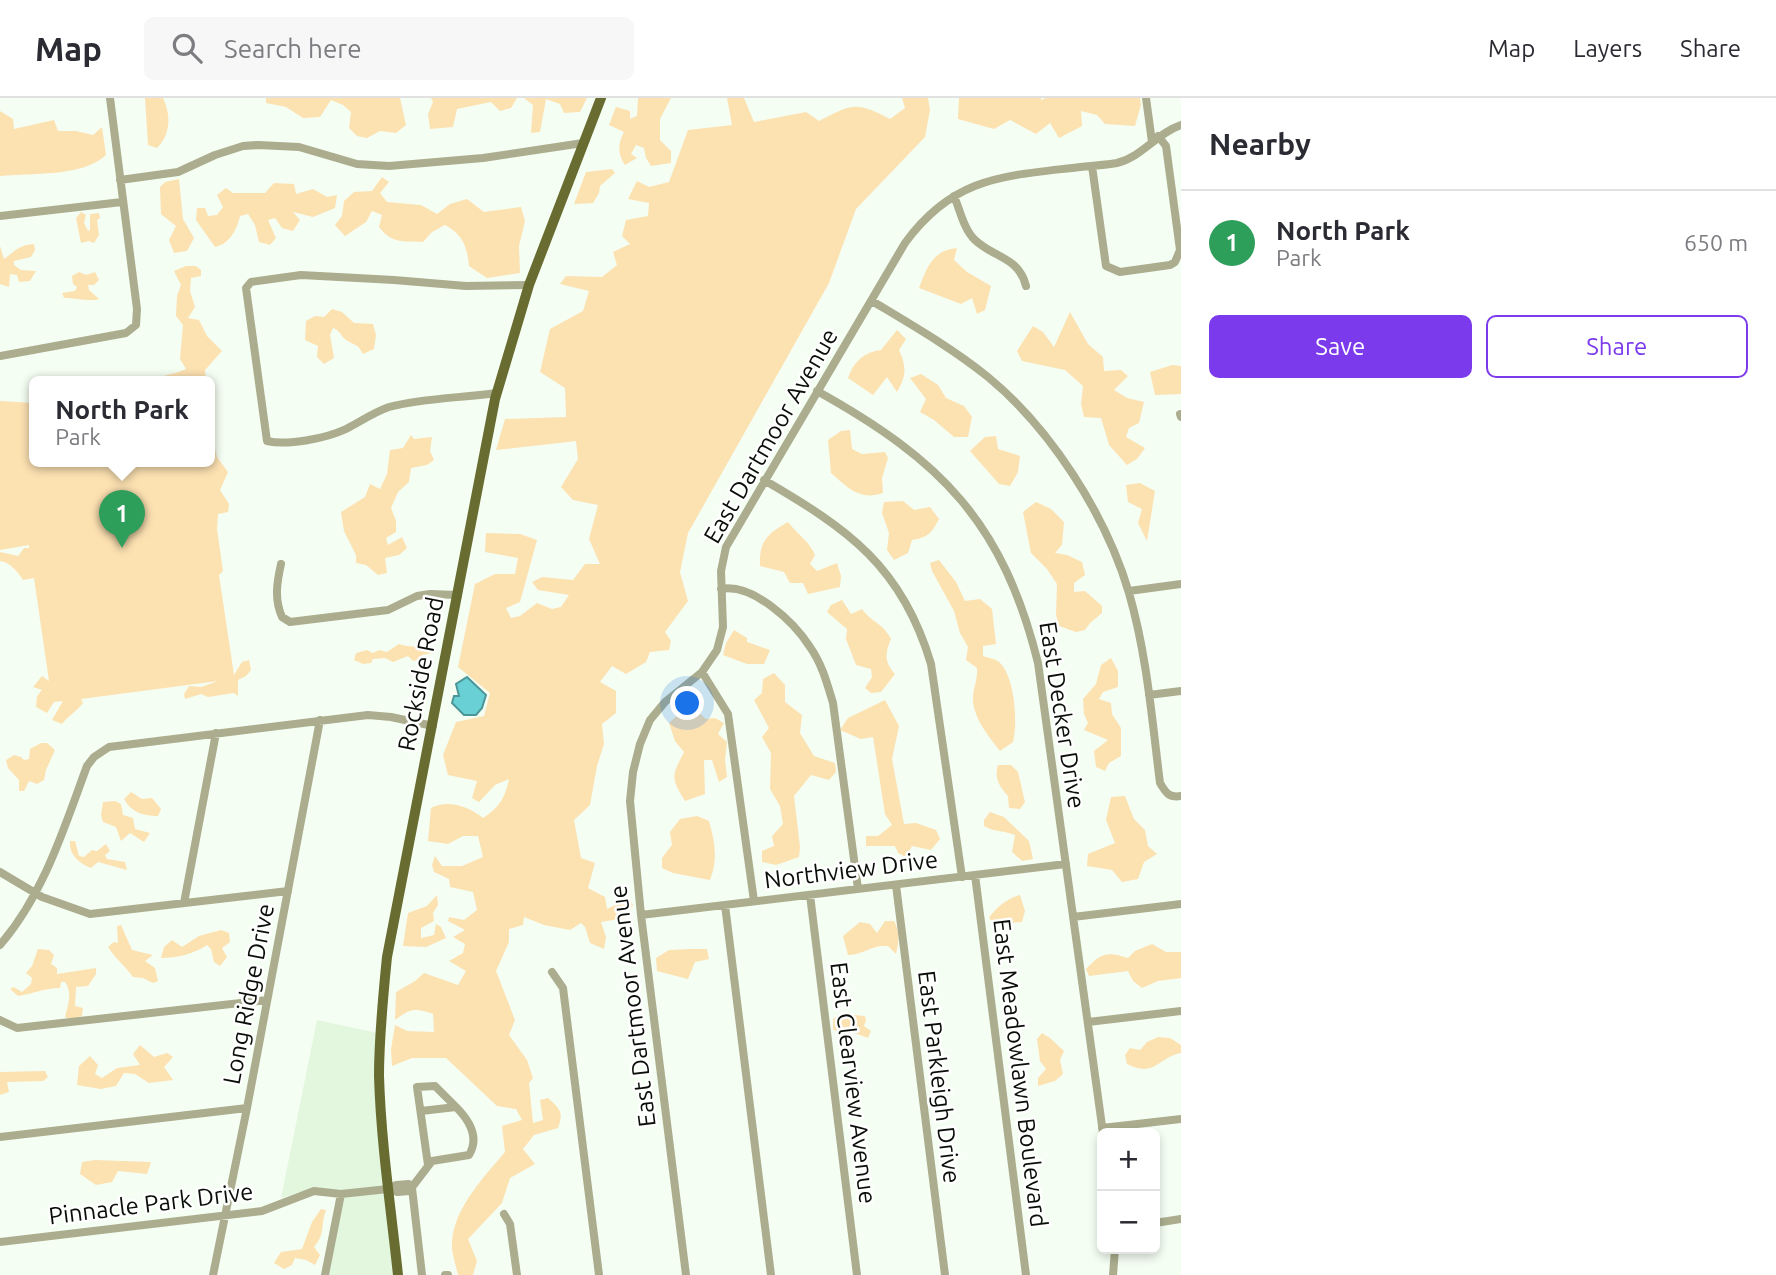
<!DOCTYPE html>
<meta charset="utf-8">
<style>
body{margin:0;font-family:Ubuntu,sans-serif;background:#f7f7f7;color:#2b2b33}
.controls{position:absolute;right:21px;bottom:21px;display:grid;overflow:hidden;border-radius:10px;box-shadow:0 4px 10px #0003}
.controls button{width:63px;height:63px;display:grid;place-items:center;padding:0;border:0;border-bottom:2px solid #e1e1e2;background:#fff;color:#2b2b33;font:35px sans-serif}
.you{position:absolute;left:688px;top:606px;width:24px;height:24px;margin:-18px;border:5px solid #fff;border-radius:50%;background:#1a73e8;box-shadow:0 0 0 10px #1a73e833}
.badge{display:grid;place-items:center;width:46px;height:46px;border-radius:50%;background:#7c3aed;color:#fff;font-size:23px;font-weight:700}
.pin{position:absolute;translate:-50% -58px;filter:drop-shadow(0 2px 4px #0008)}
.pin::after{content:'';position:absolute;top:37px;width:24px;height:21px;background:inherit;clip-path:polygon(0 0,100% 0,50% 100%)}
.popup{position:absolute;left:29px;top:278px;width:186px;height:91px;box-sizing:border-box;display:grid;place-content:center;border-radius:10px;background:#fff;filter:drop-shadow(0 2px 5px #0005);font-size:23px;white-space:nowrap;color:#7c7c81}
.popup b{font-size:26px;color:#2b2b33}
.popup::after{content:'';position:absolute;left:50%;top:100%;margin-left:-14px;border:14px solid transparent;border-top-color:#fff}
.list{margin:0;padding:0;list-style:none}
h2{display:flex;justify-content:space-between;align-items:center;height:91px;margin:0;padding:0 28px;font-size:30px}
h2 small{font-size:23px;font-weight:400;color:#7c7c81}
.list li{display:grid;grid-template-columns:46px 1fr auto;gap:21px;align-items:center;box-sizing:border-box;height:105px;padding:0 28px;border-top:2px solid #e1e1e2}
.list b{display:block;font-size:26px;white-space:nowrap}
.list p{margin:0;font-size:23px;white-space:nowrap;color:#7c7c81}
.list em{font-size:23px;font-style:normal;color:#7c7c81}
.actions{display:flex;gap:14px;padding:21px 28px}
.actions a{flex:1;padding:16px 0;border:2px solid #7c3aed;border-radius:10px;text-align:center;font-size:24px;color:#7c3aed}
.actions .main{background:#7c3aed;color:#fff}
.icon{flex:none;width:38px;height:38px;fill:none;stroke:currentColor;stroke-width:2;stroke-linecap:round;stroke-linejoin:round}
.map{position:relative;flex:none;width:1181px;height:1177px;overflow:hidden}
header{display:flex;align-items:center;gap:42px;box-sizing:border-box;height:98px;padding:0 35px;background:#fff;border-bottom:2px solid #e1e1e2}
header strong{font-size:33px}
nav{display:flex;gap:38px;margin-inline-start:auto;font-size:24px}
.search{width:490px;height:63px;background:#f7f7f7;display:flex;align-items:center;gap:18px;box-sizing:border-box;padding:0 24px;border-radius:10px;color:#7c7c81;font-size:26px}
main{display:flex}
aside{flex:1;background:#fff}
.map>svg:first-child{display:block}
.built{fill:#e2f7de}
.green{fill:#fce1b1}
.water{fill:#69d1d6;stroke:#4c9698;stroke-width:2}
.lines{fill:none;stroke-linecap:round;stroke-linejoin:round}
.minor{stroke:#abad8e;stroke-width:8}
.major{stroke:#696c30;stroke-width:10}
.labels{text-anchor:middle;stroke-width:5;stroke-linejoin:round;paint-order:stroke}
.street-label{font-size:24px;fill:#090e08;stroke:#fff}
</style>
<header>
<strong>Map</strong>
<div class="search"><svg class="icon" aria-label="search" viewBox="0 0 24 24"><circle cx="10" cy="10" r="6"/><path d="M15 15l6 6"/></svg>Search here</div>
<nav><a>Map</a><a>Layers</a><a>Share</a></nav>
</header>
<main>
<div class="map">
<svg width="1181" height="1177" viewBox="0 0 1181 1177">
<rect width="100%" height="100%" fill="#f5fef3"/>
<!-- built -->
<path class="built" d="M317,922L377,935L395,1177H329L343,1093L314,1090L281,1100Z"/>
<!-- green -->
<path class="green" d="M145,0H163C171,17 171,36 157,50L148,47Z
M266,0H400L406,27L396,35L380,33L367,40L357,38L349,30L351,14L343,7L331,2L320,19L303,20L286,9L266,5Z
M431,0H517L511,10L500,13L491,4L457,11L453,29L430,31L428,16L433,4Z
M524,0H587L580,14L564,15L560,6L546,1L540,34L531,35L533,7Z
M638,0H671L660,21V42L671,53V65L651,68L646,60L644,50L636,47L631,56L637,60L625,67C617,55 618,46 624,34L609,27L616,9L630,13V21L637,18Z
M727,0H744L754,24L806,14L819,23C852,6 856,3 890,21L905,10L902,0H928L930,12L925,39L856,111L829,185L688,435L680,474L688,503L665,534L671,543L669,552L650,554L646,564L626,576L612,568L600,584L616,593V615L602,626L604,646L597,668L590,707L574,722L581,760L595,765L588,790L605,799L607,811L620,805L622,797L628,798L633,807L625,820L601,824L606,839L604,851L590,845L585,829L581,825L570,832L544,827L524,819L523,827L509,831V844L496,873L515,922L509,937L527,962L533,980L529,985L533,1025L543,1022L540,1002L548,1000C560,1011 564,1014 558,1030L534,1037L523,1051L535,1066L510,1080L502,1105L468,1141L477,1163L473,1177H458C456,1167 451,1154 452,1144C454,1110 484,1079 505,1054L502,1028L522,1022L516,1011L497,1008L446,960H412L392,968L391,951L395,927L407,933L434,934L433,916C415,910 411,910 395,922L396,894L415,883L424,875L458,887L466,873L449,863L463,855L465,846L453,839L465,832L448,823L449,819L464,822L477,812L473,794L450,789L449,781L434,774L432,767L435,758L442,768H462L483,759L478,738H463L448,746L428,743L431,710C448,701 469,709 483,720C499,710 505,700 509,681L495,687L479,704L472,700L477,683L448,677L443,657L456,624L484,618L490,595L458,569L475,486L495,476H515L518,460L485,454L486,435L520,436L537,442L520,504L506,510L511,520L520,518L537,505L552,511L561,509L569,497L538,492L532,484L542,479L573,482L585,466H600L589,441L598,407L573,402L561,389L578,361L576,343L496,352L505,321L566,319L565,290L540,274L550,231L583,213L589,193L560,186L566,178L602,179L617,167L613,154L630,146L622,138L626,122L648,118L649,105L628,101L637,83L649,89L669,84L688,32L732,27Z
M959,0H1041V2L1046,0H1140L1141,7L1135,28L1105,26L1097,17L1081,13L1082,28L1059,40L1050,25L1036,36L1010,22L994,31L958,21Z
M0,13L13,21L14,31L54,22L58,33H76L93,37L102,29L106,57C83,79 31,75 0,78Z
M612,71L615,75L600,88L599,95L593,105L574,106L586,74Z
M382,79L389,84L380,95L387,104L421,107L437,116L450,106L467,101L484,114L521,109L525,123L519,148L520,175L487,180L469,168C467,148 463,137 445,127L432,134L423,144C403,143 392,146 379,129L382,117L372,113L366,124L345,138L335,127L342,118L344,103L354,94L372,93Z
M179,81L183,121L194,140L187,153L174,155L169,142L176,128L161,116L160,89L165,84Z
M274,85L294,86L296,96L313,91L327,99L337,97L335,110L313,119L293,114L300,122L293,133L282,130L275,120L268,122L276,140L270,147L259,144L255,127L248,116L240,118C237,131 230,146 215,149L196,122L197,110H205L208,118L217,117L223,109L217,97L226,90L233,95H265Z
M81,114L86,117L84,125L88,133L90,132V116L99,115L100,120L97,122L99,137L94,145L89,143L81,145L76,120Z
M34,146L35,152L31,159L14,163V167L21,172L36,173L30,183L19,184L17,177L10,176L9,189L0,186V148L4,161C15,153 19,147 34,146Z
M957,150L954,162L967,174L991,188L985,212L977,216L972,200L961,206L919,190C927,169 933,152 957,150Z
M186,168H196L201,172V178L191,180L190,193L195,209L188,220L199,222L207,238L222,253L205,272L206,284H138C154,279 171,278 186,271L180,261L183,227L176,218L177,198L181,187L174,173Z
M79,174L86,177L95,174L99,182L94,187H88L89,192L99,201C92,204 74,200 64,200L62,195L75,193L77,189L73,186L72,178Z
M332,211L342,214L354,225L373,226L376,237L374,251L363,256C357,244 354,248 345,241C339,236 341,233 333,230L330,237L334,260L324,266L317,259L318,248L305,242L306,223L315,218L324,219Z
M1070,214L1088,246L1103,259L1104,273L1121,272L1128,278L1114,292L1127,300L1144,304L1139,325L1129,330L1126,339L1145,350L1137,361L1127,367L1109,347L1101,320L1084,319L1081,306L1083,288L1065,272L1022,263L1017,253L1033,228L1043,234L1054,249Z
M897,232L906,241L899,252C907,269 906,279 897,294L887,279L873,297L848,280C853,264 864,254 881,252Z
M1172,267L1181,268V296L1155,297L1150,274Z
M921,276L938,287L946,300L964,308L972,319L968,339H954L934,322L920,314L926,301L910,280Z
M0,303L34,305V364H210V331L217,359L228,374L220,392L229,406L228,414L218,416L217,431L223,473L219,477L234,577L242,564L249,562L251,572L246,578L238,582V598L234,595L208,599L201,596L185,601L184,596L189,588L201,589L218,583L81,601L83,605C77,613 69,617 62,626L52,622L63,603L54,604L47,615L36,609L37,598L42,592L33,589L42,578L49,583L34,480L23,482C18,474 10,464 0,463V454L18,458L24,450H29V447L0,452Z
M850,332L852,351L862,356L885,354L888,360L882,380L883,395C860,403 848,390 831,375L828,342L841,333Z
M411,337L414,341L432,339L430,353L434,362L427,367L411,370L409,384L398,394L391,410L396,423V434L386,440L388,447L402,439L407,450L399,457L385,460L387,475L378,477L366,467L356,465V457L344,433L341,414L365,399L370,386L380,391L387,376L390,352L403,350Z
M996,338L998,351L1020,358L1018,374L1010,388L999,386L970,353L985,339Z
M1140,385L1155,393L1147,443L1138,425L1142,411L1128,404L1126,387Z
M903,403L914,412L930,409L939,421C932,435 927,440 912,442L908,455L894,462L887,452L889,435L882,415L884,404Z
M1036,404L1051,411L1064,424L1062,447L1055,455L1067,457L1082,464L1085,477L1074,485V494L1085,493L1102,508V515L1090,525L1085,532L1076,534L1059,528L1056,517L1057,486L1047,471L1031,455L1023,414Z
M788,424C798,437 809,443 815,457L810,466L817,473L837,465L841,478L840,489L808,496L803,485H790L784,474L760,468C759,443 767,436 788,424Z
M939,462L956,484L965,503L980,501L992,511L996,546L983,548V558C988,560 996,561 999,564C1015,578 1018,626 1013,644L1000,653C989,639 975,622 973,604C972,593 978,582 977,570L966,562L968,549L960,535L954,513L932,473L930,465Z
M842,502L851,516L862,511C872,525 882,524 891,541C885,555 884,564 895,576L881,594L871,595L865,590L872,579L871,571L856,567L846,541L847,531L827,514L831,507Z
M734,532L747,540V544L770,552L764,566H747L723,557L726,545Z
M399,546C410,550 421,548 433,552L432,555L422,557L420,561L413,563L408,558L393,564L385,560L373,561L371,565L363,566L354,562L356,555L367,552L373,555L379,552L387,554Z
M1111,560L1118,573V589L1103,594L1099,601L1111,605L1112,616L1121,630V658L1109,665L1105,673L1096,669L1094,653L1108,642L1084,632L1088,625L1084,616L1083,601L1096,586L1101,567Z
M774,575L785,587V604L802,617L800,635L814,658L835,665L836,674L829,682L811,677L794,698L800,749L799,759L776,767L762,764V753L774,748L772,738L783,726L780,708L770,691L771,655L762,639L769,630L754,602L762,595L763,581Z
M885,602L899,628L892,661L904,726L916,725L936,732L940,741L931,752L912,748L906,759L898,755L895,748H866V738H878L892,727L885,716L873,639L861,641L840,632L848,620Z
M697,613L706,621L715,620L724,625L718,636L727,644L725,662L727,679L719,684L712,662H704L705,696L685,703C670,679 672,678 684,654L675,643L669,625L680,615Z
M41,645H47L55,652L46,672L44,682L37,686L29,683L24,693H19V682L8,670L6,662L14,657L21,659L24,662L29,661L30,651Z
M998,667H1011L1018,674L1025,704L1020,711L1009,710L1008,698C999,688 994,680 998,667Z
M131,694L142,701L152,700L161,711L158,718C143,718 131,714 124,701Z
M1125,698L1134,721L1145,732L1148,748L1157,756L1144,764L1138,781L1122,784L1112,772L1087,768L1088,756L1115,745L1106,722L1111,699Z
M115,703L121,706L123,717L133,720L135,731L150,735L144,744L130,735L121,743L116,729L103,724L101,717L103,704Z
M990,714L1004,719L1029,743L1033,761L1022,763L1012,754L1015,737C1003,732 997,735 984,728V722Z
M697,718L709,723C715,744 718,762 710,782L673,775L662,770V760L672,747L670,734L680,721Z
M70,743H75L79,758L84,759L92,752L97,753L106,746L110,753L105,757L107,761L125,764L127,772L98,764L91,770C79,765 69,757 70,743Z
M437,797L438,807L433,815L434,823L421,830V840L434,837L436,826L441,829L446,840L426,849L403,848L408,815L427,808Z
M1020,797L1025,813L1022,824L995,826L989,820C995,810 1009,799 1020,797Z
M885,823H894C900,834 899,844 896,856L888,848C870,847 866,856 848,857L843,838L860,824L870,826L877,835Z
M121,827L132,852L153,857L145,863L155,870L158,883L153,885L143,880L133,879C125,868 115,860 108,849L114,844L118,845L117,828Z
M221,832L229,835L230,844L222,850L227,859L220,868L214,864L211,851L207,847C194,856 177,860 161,860L164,849L172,842L182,849L199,838Z
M1152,846L1166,854H1181V880L1158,883L1142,890L1133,883L1128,873L1089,878L1086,871C1101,855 1107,853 1128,860L1135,853Z
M38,851L49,852L54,857L51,866L57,870V876L96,870V876L88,888L76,889L75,908L83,910L82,918L71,922L65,919C68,906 73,896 65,884H61L60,890C45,890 32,896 18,898L10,891L14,889L22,894L31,886L32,880L26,875L32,868Z
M690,851H707L709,861L695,864L688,881L657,873L656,860L669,852Z
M839,916L847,921L854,917L865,918L866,922L864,928L871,933L868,940L852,934L833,932V921Z
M1042,935L1050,940L1064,953L1060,962L1063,976L1055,983L1038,988V980L1046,971L1040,963L1037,941Z
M1158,939L1170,940L1181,947V955C1157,960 1155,980 1127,966L1125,957L1130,950L1140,952L1147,944Z
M140,947L154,959L167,955L173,959L164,969L173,982L149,985L135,976L124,975L116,988L101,991L77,987L79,968L90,958L98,967L95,976L102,980L117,970L140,967L133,956Z
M45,973L48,979L43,983L7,984L9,994L0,997V974Z
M95,1062L151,1064L147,1076L118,1073L112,1084L96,1087L80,1076L82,1064Z
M321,1111L326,1112C320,1128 326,1135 314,1149L320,1157L315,1167L306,1162L295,1160L292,1167L284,1171L274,1165L281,1154L302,1151L312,1124Z"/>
<!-- water -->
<path class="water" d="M467,579L486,597L482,610L476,617H464L452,605L454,598H459L456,586Z"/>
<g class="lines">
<!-- minor -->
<path class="minor" d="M1146,0L1152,44
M1092,68L1106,168L1120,174L1170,167L1175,164L1180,152L1166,48L1158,38
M120,82L178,74L215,57L243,48L258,47L299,49L357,66L389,68L483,60L583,45
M954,98C960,112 964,132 975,142C994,160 1019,159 1026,188
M0,118L122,104
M872,203C912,227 952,250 988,279C1051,331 1106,417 1129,495C1147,557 1152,622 1160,685C1166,695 1169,700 1181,698
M0,258L126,235L136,227L137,211L110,0
M817,293C941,362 1003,424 1038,565L1103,1035
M496,295C461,300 423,300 389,309C374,314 360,324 346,331C327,340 288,348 267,343L246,190L251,184L301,177L394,182L466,188L529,187
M1180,316L1181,319
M764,382C848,431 902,468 931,566L962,779
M281,466C277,484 274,501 282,519L290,524L388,512L417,498L430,496L458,497
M721,491C753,485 794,524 810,549C822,566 827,585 833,605L858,791
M1129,493L1181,486
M702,574L728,616L754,803
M1149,597L1181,593
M0,774L42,799L90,816L288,793
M975,777L1026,1177
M896,787L945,1177
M810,797L857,1177
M184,805L216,635
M725,807L771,1177
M641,817L1066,766
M1073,819L1181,806
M0,847C44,796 64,730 87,668L94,659L109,649L368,617L391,619L433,628
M552,874L563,890L599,1177
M0,922L17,930L267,902
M1088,924L1181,913
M1102,1030L1181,1021
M0,1039L247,1010
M428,1067L417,989L435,988L456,1009
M412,1090L422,1177
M388,1091L397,1094L409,1093L432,1063L469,1057C480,1039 469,1022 456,1009L421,1013
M504,1116L510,1126L517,1177
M1155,1125L1181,1121
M0,1144L262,1113L314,1093L341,1096L388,1091L396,1087L409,1086L412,1090
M213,1177L247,1010L320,622
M325,1177L341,1096
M445,1177H448
M686,1177L641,817L630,703L633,674L640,646L650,622L665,604L702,574L717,552L723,529L721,473L726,449L905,145C954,78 1004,78 1080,69C1092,68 1105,67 1117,65C1142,59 1157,35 1181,27
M1113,1177L1115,1151"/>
<!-- major -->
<path class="major" d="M398,1177C391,1111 381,1045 379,978C379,938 383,899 387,859L495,301L529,187L601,0"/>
</g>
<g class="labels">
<!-- street labels -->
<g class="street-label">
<text transform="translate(771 338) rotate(-60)" y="8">East Dartmoor Avenue</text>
<text transform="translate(421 576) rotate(-79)" y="8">Rockside Road</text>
<text transform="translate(1062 617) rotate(81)" y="8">East Decker Drive</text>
<text transform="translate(851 772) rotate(-7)" y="8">Northview Drive</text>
<text transform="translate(249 896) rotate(-79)" y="8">Long Ridge Drive</text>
<text transform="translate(633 908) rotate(-97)" y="8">East Dartmoor Avenue</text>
<text transform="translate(1020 975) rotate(83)" y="8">East Meadowlawn Boulevard</text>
<text transform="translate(939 979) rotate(83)" y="8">East Parkleigh Drive</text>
<text transform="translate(853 985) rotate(83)" y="8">East Clearview Avenue</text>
<text transform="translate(151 1106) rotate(-7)" y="8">Pinnacle Park Drive</text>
</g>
</g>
</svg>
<div class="controls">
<button>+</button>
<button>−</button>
</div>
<div class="you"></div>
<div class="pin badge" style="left:122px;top:450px;background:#2e9e5b">1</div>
<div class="popup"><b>North Park</b>Park</div>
</div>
<aside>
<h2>Nearby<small></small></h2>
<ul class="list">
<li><span class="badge" style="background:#2e9e5b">1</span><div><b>North Park</b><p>Park</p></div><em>650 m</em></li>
</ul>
<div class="actions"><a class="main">Save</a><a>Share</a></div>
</aside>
</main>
